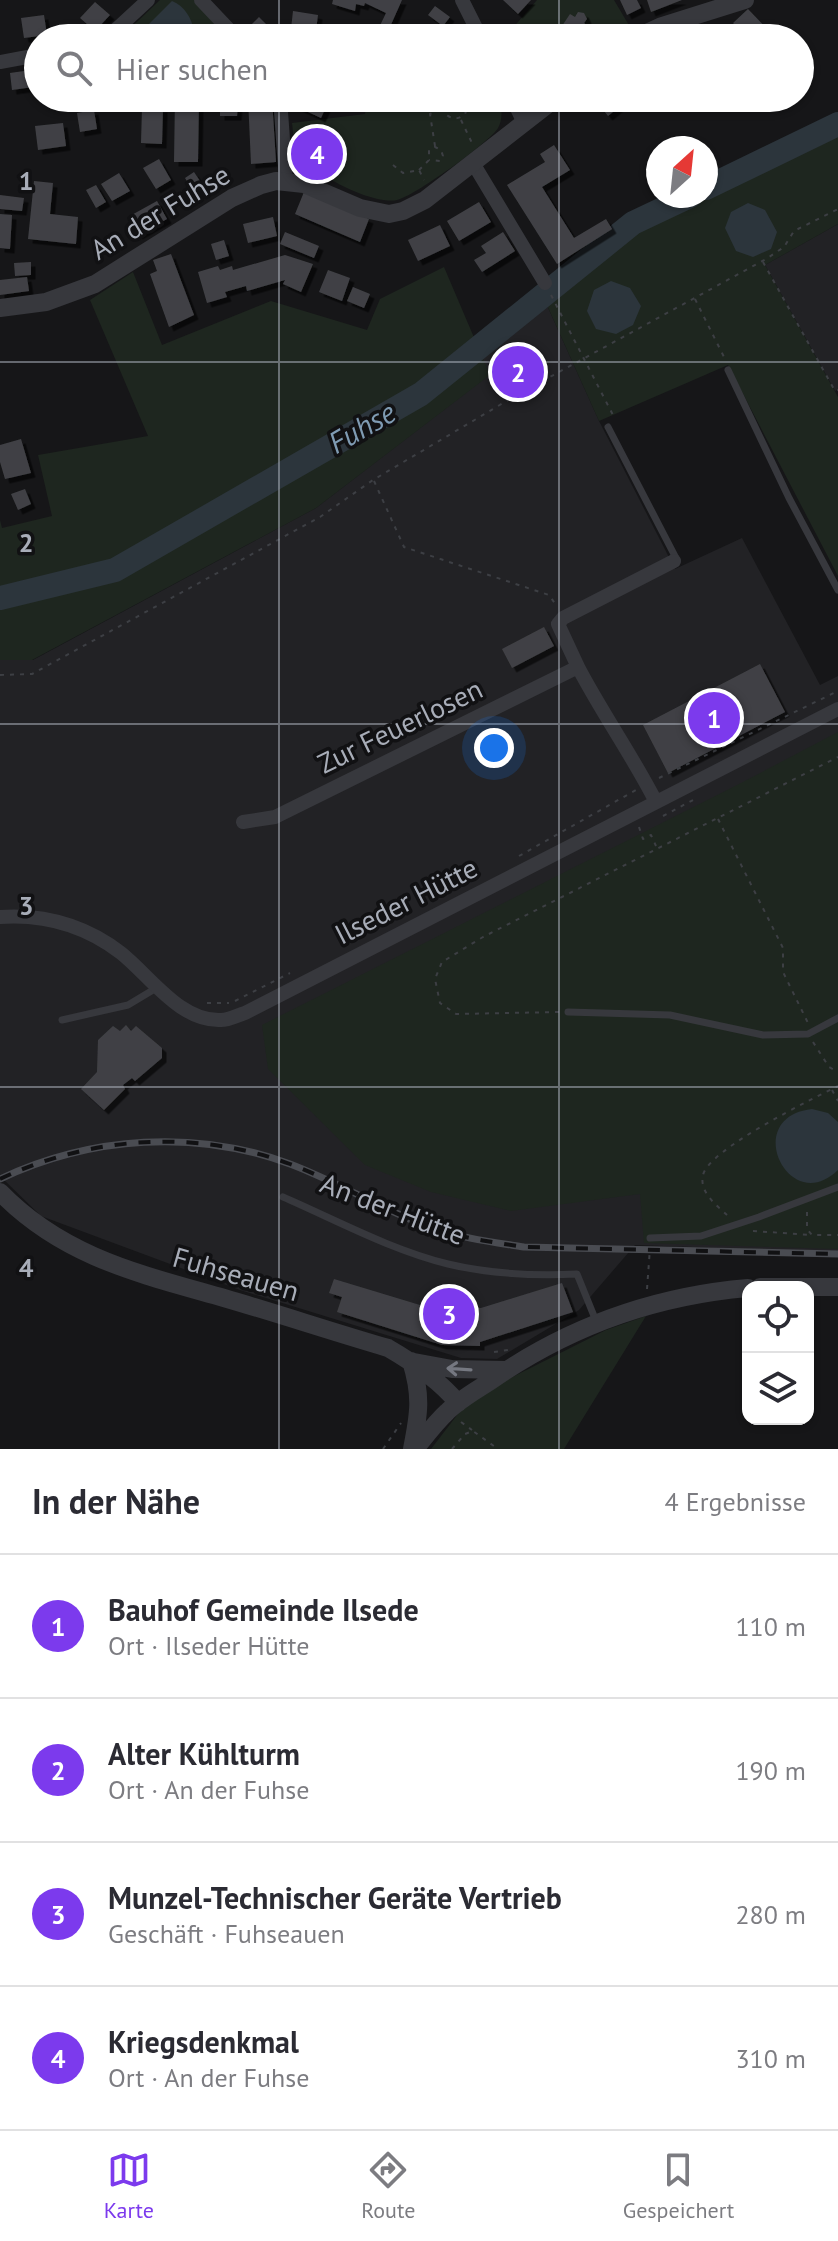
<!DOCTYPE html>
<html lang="de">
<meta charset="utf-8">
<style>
body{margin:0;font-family:"PT Sans",sans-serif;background:#f7f7f7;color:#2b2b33}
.controls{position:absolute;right:24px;bottom:24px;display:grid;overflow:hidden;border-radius:16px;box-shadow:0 2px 6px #0004}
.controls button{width:72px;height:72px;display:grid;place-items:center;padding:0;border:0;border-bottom:2px solid #e1e1e2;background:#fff;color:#2b2b33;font:40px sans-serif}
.compass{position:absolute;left:646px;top:136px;width:72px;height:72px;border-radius:50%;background:#fff;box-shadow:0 2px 6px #0004;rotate:27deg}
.you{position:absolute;left:494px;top:748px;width:28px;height:28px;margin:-20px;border:6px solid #fff;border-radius:50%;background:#1a73e8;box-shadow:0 0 0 12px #1a73e833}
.badge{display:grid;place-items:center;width:52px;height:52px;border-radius:50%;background:#7c3aed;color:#fff;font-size:26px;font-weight:700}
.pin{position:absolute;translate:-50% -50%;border:4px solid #fff;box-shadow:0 2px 8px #0006}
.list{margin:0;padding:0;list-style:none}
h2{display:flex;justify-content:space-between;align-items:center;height:104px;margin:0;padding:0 32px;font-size:34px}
h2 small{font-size:26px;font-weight:400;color:#7c7c81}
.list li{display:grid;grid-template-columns:52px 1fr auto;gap:24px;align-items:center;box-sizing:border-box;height:144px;padding:0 32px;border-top:2px solid #e1e1e2}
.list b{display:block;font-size:30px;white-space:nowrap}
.list p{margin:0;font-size:26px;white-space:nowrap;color:#7c7c81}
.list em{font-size:26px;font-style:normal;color:#7c7c81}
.icon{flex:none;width:44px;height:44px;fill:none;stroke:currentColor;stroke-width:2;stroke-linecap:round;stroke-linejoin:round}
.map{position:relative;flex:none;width:838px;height:1449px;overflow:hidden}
.search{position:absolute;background:#fff;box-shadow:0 2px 6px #0004;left:24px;right:24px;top:24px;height:88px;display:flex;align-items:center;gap:20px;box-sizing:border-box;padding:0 28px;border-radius:44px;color:#7c7c81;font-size:30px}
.sheet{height:680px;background:#fff}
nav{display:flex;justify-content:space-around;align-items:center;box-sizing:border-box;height:112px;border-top:2px solid #e1e1e2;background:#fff;font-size:22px;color:#7c7c81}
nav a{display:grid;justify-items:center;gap:4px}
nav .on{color:#7c3aed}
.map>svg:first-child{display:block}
.built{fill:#222225}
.green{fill:#1e261f}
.water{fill:#2c353c}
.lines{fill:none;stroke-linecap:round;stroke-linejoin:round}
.river{stroke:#2c353c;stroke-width:24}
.building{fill:#404145;filter:url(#shadow)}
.path{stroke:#3d3f44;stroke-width:2;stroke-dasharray:4 6;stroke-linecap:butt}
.service{stroke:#37383d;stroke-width:7}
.minor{stroke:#37383d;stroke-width:14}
.tertiary{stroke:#37383d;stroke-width:18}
.rail-casing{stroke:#4a4c52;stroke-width:7}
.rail{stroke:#111113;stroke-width:4;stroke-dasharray:12;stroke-linecap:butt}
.oneway{stroke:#757881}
.grid{fill:none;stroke:#a8adb8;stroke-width:2;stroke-opacity:0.55}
.labels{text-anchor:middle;stroke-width:7;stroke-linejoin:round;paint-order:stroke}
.street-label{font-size:28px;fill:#a8adb8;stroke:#111113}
.water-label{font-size:30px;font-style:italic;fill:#7f9bb3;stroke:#111113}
.grid-label{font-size:26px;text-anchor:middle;font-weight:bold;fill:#a8adb8;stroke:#111113;stroke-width:7;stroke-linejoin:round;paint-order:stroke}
</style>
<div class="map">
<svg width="838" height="1449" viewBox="0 0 838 1449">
<defs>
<filter id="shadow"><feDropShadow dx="4.5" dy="4.5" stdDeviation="0" flood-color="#0009"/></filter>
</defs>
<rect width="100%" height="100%" fill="#161618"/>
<!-- built -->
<path class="built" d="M838,224V389L835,391L765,265Z
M546,303L599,421L675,569L742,538L820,685L838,676V1252L635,1245L579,1310L497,1359L461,1358L240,1290L41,1216L0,1176V660H33L316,508L489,375L480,355Z"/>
<!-- green -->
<path class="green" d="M160,0H195L225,33L205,38H120Z
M537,0H614L630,27L615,38H504Z
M368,98H385L405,104L407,98H499C502,108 503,119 498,128C490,142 413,197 397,200C371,205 306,172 296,147C293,140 293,130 292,123L365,114Z
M838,130V224L765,265L838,397V576L728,365L599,421L546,303L635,228L701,196H706V194Z
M444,267L490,375L316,508L32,660H0V520L2,528L52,516L38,455L148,436L90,300L133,272L162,345L271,301L367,330L380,299Z
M838,732V1249L644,1243L640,1194L511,1211L431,1192L365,1165L268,1069L262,1025L743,782Z
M646,1316L564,1449H431L461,1410L475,1396L606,1330Z"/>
<!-- water -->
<path class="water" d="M172,1C185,6 191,18 194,30C180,43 153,38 135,38Z
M748,203L765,210L777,232L771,249L753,257L736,251L725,228L731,212Z
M611,281L630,288L641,306L633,325L616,334L596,329L587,311L594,290Z
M812,1109L828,1113L838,1122V1170C789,1218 740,1117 812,1109Z"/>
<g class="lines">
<!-- river -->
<path class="river" d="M706,188L838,124
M0,598L115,570L421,394L633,223L690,196"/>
</g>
<!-- building -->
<path class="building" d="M333,0H402L385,38H374L386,13L365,3L364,6L356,4L355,11L332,4Z
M503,0H531L518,14Z
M620,0H637L641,8L627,15Z
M647,0H682L651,12Z
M95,2L110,15L95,31L80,18Z
M435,6L450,17L443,26L428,15Z
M748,9L767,29L757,38H748L733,23Z
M293,11L318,15L315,38H290Z
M578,12L584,13L587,19L584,23L589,27L582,38H554L570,14L575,17Z
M44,15L47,35L24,38L21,18Z
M259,17L271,29L264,36L252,24Z
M31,70L33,87L12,90L10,73Z
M175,98H199L198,162H174Z
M248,98H272L276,162L251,164Z
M296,98H330L321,118L293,105Z
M594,98H630L608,116Z
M220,105H238L237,116H220Z
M142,108H163L162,144L141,143Z
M94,110L97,129L80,132L77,113Z
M63,123L66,146L38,150L35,126Z
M554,145L570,170L542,187L574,238L606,219L612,229L557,264L507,185L545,162L540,154Z
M159,159L171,180L156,189L143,168Z
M194,172L204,187L194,193L185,178Z
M119,173L130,191L112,201L101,184Z
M34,181L53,183L50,214L78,217L76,244L28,239Z
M96,185L106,202L96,208L86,190Z
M304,192L369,219L360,242L295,214Z
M0,195L24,198L22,211L0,209Z
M157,201L167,219L138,235L128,217Z
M479,202L491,222L459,241L447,221Z
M0,214L12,215L10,249L0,248Z
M273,217L277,236L248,243L243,224Z
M440,225L450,246L418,261L408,240Z
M285,232L319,246L314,258L280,244Z
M503,232L515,251L482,272L474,260L486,253L481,246Z
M224,240L229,256L216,260L211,244Z
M171,254L194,315L169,327L150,274L157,271L153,260Z
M285,255L313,264L301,292L283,284L285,280L247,291L246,286L225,292L227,297L207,303L198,272L218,266L220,270L232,266L233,270Z
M31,262V275L15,276L14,263Z
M328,270L350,278L342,301L319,292Z
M27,277L29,291L0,295V280Z
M353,287L370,294L364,308L347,301Z
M502 372a16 16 0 1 1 32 0a16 16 0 1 1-32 0Z
M21,439L31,473L5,479L0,462V445Z
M25,489L31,504L18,510L11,494Z
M544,627L554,646L512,668L502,649Z
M760,664L785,712L668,773L643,725Z
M126,1025L131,1031L136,1026L162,1048V1058L135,1081L132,1078L123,1085L125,1089L104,1110L81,1089L97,1072L98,1040L113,1026L120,1031Z
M334,1279L443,1312V1307L481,1308L562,1283L573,1312L480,1342V1346L442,1345L337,1312L342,1297L329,1293Z"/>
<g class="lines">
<!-- path -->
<path class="path" d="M436,35L440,38
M443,98L441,109C448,118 456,122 465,114L469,103L467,98
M461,120L472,143
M435,146L430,114L441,109
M393,165L403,173L419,170L424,180
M419,170L429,160V150L435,147L441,150L443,156L440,161L429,160
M763,262L835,391L838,390
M551,295L614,417
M695,299L726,361
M374,481L404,547L549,595L556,605
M0,675L32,674L320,517L373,480L515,396L766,259L784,247L794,231L838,209
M659,778L838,691
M663,816L695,799
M718,819L783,948V972L808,1023
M639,827L643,839L651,835L656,846
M519,856L636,790
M235,1001L290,973
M207,1003H229
M559,1012L456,1014L440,1003L435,979L442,962L483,937L838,757
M813,1042L829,1067L838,1072
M832,1090L838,1101
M807,1212V1229L812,1235H838
M727,1215C716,1205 699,1192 703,1175C709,1149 812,1099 838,1086
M753,1231L812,1235
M647,1289L650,1248
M494,1352L508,1350
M461,1422L472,1430
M383,1449L401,1423
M452,1449L465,1434L473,1431L498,1449"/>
<!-- service -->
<path class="service" d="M728,370L789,498L838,590
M608,427L677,560
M568,1012L670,1015L763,1035L808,1034L838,1018
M62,1020L128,1005L158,987
M283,1197C336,1220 391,1250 448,1264C490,1274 534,1276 577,1274L596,1321
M650,1238L701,1236L759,1217L838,1187"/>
<!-- minor -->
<path class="minor" d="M201,0L237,38
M462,0L481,38
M107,38L148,0
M0,62L38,55
M64,98V101
M280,98L286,181
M512,98L524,123
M473,163L545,283
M578,667L558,624L563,618L674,561
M243,822L275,817L578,667C602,713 632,755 656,802
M0,917C44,914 86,926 121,953C150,976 180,1022 221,1020C229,1020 238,1015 245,1013L838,709"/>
<!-- tertiary -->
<path class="tertiary" d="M636,38L662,26L745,0
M0,308L46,302L95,284L232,198L261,185L276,181L304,184L360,208L389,214L403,211L425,200L556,98
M0,1192C63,1257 140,1274 224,1298C279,1314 333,1332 388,1348C414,1363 439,1380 458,1403
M760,1287H838
M411,1361C422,1396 419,1414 412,1449
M414,1362L452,1369L506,1370
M415,1449C425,1437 435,1423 447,1412C460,1399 477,1390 492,1380C570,1326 653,1296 748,1288"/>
<defs>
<path id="rail" d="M0,1179C91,1136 196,1129 290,1164C338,1182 381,1209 429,1227C460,1238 492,1242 524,1247L838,1254"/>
</defs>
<!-- rail casing -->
<use href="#rail" class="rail-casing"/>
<!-- rail -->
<use href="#rail" class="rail"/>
</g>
<!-- one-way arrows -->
<defs><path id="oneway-shaft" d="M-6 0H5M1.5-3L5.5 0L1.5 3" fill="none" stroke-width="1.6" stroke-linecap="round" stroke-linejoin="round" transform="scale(2)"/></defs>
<use class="oneway" href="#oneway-shaft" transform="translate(459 1369) rotate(-176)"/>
<!-- grid -->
<path class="grid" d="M279,0V38M559,0V38M279,98V1449M559,98V1449M0,362H838M0,724H838M0,1087H838"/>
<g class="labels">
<!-- street labels -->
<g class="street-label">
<text transform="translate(160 212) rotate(-31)" y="10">An der Fuhse</text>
<text transform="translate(400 726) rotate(-26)" y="10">Zur Feuerlosen</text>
<text transform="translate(406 901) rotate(-27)" y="10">Ilseder Hütte</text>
<text transform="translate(393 1209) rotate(21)" y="10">An der Hütte</text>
<text transform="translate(236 1274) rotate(16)" y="10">Fuhseauen</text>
</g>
<!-- water labels -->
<g class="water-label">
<text transform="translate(362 428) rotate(-30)" y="10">Fuhse</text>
</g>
</g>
<g class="grid-label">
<text x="26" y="190">1</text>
<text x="26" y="552">2</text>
<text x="26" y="915">3</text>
<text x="26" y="1277">4</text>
</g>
</svg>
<div class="controls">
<button><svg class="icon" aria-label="locate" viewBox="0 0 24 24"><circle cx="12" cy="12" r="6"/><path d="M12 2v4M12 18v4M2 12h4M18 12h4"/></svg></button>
<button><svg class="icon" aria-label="layers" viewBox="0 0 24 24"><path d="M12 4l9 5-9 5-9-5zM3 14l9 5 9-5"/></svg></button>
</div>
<svg class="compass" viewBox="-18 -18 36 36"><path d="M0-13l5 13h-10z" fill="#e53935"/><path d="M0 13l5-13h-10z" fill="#7c7c81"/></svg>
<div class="you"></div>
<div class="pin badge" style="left:714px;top:718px">1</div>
<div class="pin badge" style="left:518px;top:372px">2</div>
<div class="pin badge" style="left:449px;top:1314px">3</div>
<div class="pin badge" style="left:317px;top:154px">4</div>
<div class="search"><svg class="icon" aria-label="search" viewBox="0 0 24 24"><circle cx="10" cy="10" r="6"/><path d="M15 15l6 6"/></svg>Hier suchen</div>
</div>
<section class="sheet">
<h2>In der Nähe<small>4 Ergebnisse</small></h2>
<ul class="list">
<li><span class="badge">1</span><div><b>Bauhof Gemeinde Ilsede</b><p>Ort · Ilseder Hütte</p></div><em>110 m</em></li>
<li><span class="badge">2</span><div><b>Alter Kühlturm</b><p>Ort · An der Fuhse</p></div><em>190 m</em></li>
<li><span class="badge">3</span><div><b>Munzel-Technischer Geräte Vertrieb</b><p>Geschäft · Fuhseauen</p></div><em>280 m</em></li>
<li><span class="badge">4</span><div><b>Kriegsdenkmal</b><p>Ort · An der Fuhse</p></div><em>310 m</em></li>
</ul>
</section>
<nav>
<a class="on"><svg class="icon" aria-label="map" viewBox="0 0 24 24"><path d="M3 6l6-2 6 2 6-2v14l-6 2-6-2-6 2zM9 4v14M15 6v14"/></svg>Karte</a>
<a><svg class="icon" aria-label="directions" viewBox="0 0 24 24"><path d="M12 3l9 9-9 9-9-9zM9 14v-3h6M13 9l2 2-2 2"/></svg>Route</a>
<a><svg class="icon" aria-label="saved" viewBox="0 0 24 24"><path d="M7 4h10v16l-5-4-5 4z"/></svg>Gespeichert</a>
</nav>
